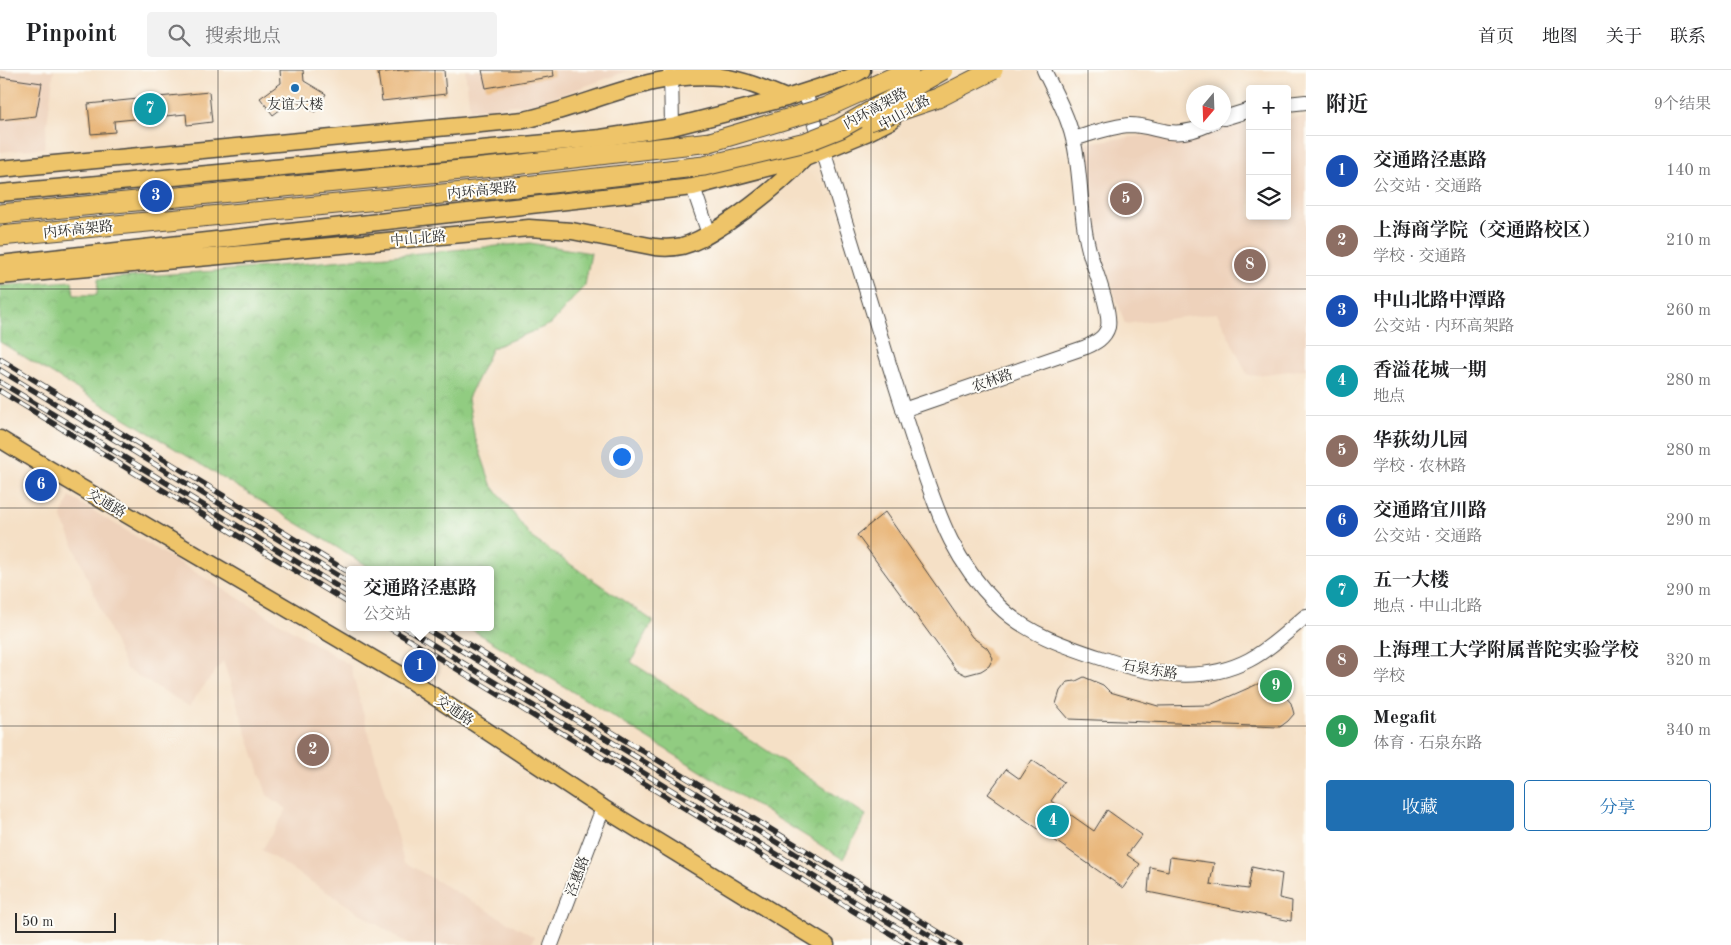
<!DOCTYPE html>
<html lang="zh">
<meta charset="utf-8">
<style>
body{margin:0;font-family:"Old Standard TT","Noto Serif SC",serif;background:#f2f2f2;color:#202124}
.controls{position:absolute;right:15px;top:15px;display:grid;overflow:hidden;border-radius:5px;box-shadow:0 2px 8px #0003}
.controls button{width:45px;height:45px;display:grid;place-items:center;padding:0;border:0;border-bottom:1px solid #e0e0e0;background:#fff;color:#202124;font:25px sans-serif}
.compass{position:absolute;left:1186px;top:15px;width:45px;height:45px;border-radius:50%;background:#fff;box-shadow:0 2px 8px #0003;rotate:199deg}
.scale{position:absolute;left:15px;bottom:12px;width:101px;box-sizing:border-box;padding-left:5px;border:2px solid #2b2b2b;border-top:0;font-size:14px;line-height:18px;white-space:nowrap;color:#2b2b2b;-webkit-text-stroke:4px #fdfcf7;paint-order:stroke}
.you{position:absolute;left:621px;top:386px;width:18px;height:18px;margin:-12px;border:4px solid #fff;border-radius:50%;background:#1a73e8;box-shadow:0 0 0 8px #1a73e833}
.badge{display:grid;place-items:center;width:32px;height:32px;border-radius:50%;background:#1f6fb2;color:#fff;font-size:16px;font-weight:700}
.pin{position:absolute;translate:-50% -50%;border:2px solid #fff;box-shadow:0 1px 5px #0006}
.popup{position:absolute;left:346px;top:496px;width:148px;height:65px;box-sizing:border-box;display:grid;place-content:center;border-radius:5px;background:#fff;filter:drop-shadow(0 1px 4px #0005);font-size:16px;white-space:nowrap;color:#757577}
.popup b{font-size:19px;color:#202124}
.popup::after{content:'';position:absolute;left:50%;top:100%;margin-left:-10px;border:10px solid transparent;border-top-color:#fff}
.list{margin:0;padding:0;list-style:none}
h2{display:flex;justify-content:space-between;align-items:center;height:65px;margin:0;padding:0 20px;font-size:21px}
h2 small{font-size:16px;font-weight:400;color:#757577}
.list li{display:grid;grid-template-columns:32px 1fr auto;gap:15px;align-items:center;box-sizing:border-box;height:70px;padding:0 20px;border-top:1px solid #e0e0e0}
.list b{display:block;font-size:19px;white-space:nowrap}
.list p{margin:0;font-size:16px;white-space:nowrap;color:#757577}
.list em{font-size:16px;font-style:normal;color:#757577}
.actions{display:flex;gap:10px;padding:15px 20px}
.actions a{flex:1;padding:11px 0;border:1px solid #1f6fb2;border-radius:5px;text-align:center;font-size:18px;color:#1f6fb2}
.actions .main{background:#1f6fb2;color:#fff}
.icon{flex:none;width:28px;height:28px;fill:none;stroke:currentColor;stroke-width:2;stroke-linecap:round;stroke-linejoin:round}
.map{position:relative;flex:none;width:1306px;height:875px;overflow:hidden}
header{display:flex;align-items:center;gap:30px;box-sizing:border-box;height:70px;padding:0 25px;background:#fff;border-bottom:1px solid #e0e0e0}
header strong{font-size:24px}
nav{display:flex;gap:28px;margin-inline-start:auto;font-size:18px}
.search{width:350px;height:45px;background:#f2f2f2;display:flex;align-items:center;gap:12px;box-sizing:border-box;padding:0 18px;border-radius:5px;color:#757577;font-size:19px}
main{display:flex}
aside{flex:1;background:#fff}
.map>svg:first-child{display:block}
.built{fill:#eed2bb}
.park{fill:url(#park-crowns);stroke:#5e7c56}
.building{fill:#e9b77c}
.lines{fill:none;stroke-linecap:round;stroke-linejoin:round}
.minor-casing{stroke:#494642;stroke-width:16}
.major-casing{stroke:#494642;stroke-width:19}
.highway-casing{stroke:#494642;stroke-width:21}
.minor{stroke:#fff;stroke-width:14}
.major{stroke:#eec469;stroke-width:16}
.highway{stroke:#eec469;stroke-width:19}
.rail-casing{stroke:#2b2b2b;stroke-width:5.5}
.rail{stroke:#fdfcf7;stroke-width:4;stroke-dasharray:11;stroke-linecap:butt}
.highway-bridge-casing{stroke:#494642;stroke-width:21;stroke-linecap:butt}
.highway-bridge{stroke:#eec469;stroke-width:19}
.grid{fill:none;stroke:#2b2b2b;stroke-width:1;stroke-opacity:0.55}
.poi-dot{fill:#1f6fb2;stroke:#fdfcf7;stroke-width:2}
.labels{text-anchor:middle;stroke-width:4;stroke-linejoin:round;paint-order:stroke}
.poi-label{font-size:14px;fill:#2b2b2b;stroke:#fdfcf7}
.street-label{font-size:14px;fill:#2b2b2b;stroke:#fdfcf7}
</style>
<header>
<strong>Pinpoint</strong>
<div class="search"><svg class="icon" aria-label="search" viewBox="0 0 24 24"><circle cx="10" cy="10" r="6"/><path d="M15 15l6 6"/></svg>搜索地点</div>
<nav><a>首页</a><a>地图</a><a>关于</a><a>联系</a></nav>
</header>
<main>
<div class="map">
<svg width="1306" height="875" viewBox="0 0 1306 875">
<defs>
<pattern id="park-crowns" width="20" height="18" patternUnits="userSpaceOnUse" patternTransform="scale(1.25)"><rect width="20" height="18" fill="#91cc81"/><path d="M2 6a3 3 0 1 1 6 0M12 15a3 3 0 1 1 6 0" fill="none" stroke="#7daf70"/></pattern>
</defs>
<rect width="100%" height="100%" fill="#fdfcf7"/>
<filter id="ink" filterUnits="userSpaceOnUse"><feTurbulence type="fractalNoise" baseFrequency=".02" numOctaves="2"/><feDisplacementMap in="SourceGraphic" scale="10" xChannelSelector="R" yChannelSelector="G"/><feConvolveMatrix kernelMatrix="1 2 1 2 8 2 1 2 1" color-interpolation-filters="sRGB"/></filter>
<filter id="wash" filterUnits="userSpaceOnUse"><feTurbulence type="fractalNoise" baseFrequency=".0096" numOctaves="4" result="noise"/><feDisplacementMap in="SourceGraphic" scale="20" xChannelSelector="R" yChannelSelector="G"/><feGaussianBlur stdDeviation="1.12" result="paint"/><feColorMatrix in="noise" values="0 0 0 0 0 0 0 0 0 0 0 0 0 0 0 0 0 1.4 0 .05"/><feComposite in="paint" operator="in"/></filter>
<g filter="url(#wash)">
<rect width="100%" height="100%" fill="#f5e0c6"/>
<!-- built -->
<path class="built" d="M0,0H54L44,78L0,82Z
M465,0H630L541,32L470,40Z
M1306,46V299L1248,306L1217,243L1125,254L1101,185L1083,73L1250,53V146H1287V49Z
M70,427L350,595L404,792L534,867L531,875H409L262,780L287,739L267,725L223,591L189,636L126,599L61,446Z"/>
<!-- park -->
<path class="park" d="M530,173L591,183L585,215L551,254L492,278L468,328L474,364L491,414L532,468L653,551L631,592L866,745L843,789L468,557H490V500H374L0,272V216L72,211L74,225H97L98,209L245,199Z"/>
<g id="blocks">
<!-- building -->
<path class="building" d="M280,0H303L304,11L326,24L315,42L293,30L273,45L260,28L281,13Z
M402,0H444L446,24L382,31L378,3Z
M482,0H553L554,6L486,18Z
M0,7L42,13L36,46L0,50Z
M209,22L212,52L187,55L186,44L114,51L115,62L91,64L88,34Z
M885,442L972,567L987,578L993,588L989,596L981,601L966,605L956,600L857,465Z
M1084,607L1103,615L1110,622L1158,636L1210,635L1260,613L1284,625L1291,633L1294,644L1288,651L1280,657L1069,649L1056,634L1060,621L1067,612L1076,611Z
M1032,690L1064,712L1051,731L1094,761L1107,740L1142,765L1127,785L1140,794L1123,818L988,724L1006,699L1020,709Z
M1170,787L1214,793L1210,814L1248,819L1252,797L1282,804L1279,828L1292,831L1291,851L1148,822L1150,797L1168,801Z"/>
</g>
</g>
<g filter="url(#ink)">
<use href="#blocks" fill-opacity="0" stroke="#494642" stroke-width="1"/>
<g class="lines">
<defs>
<path id="minor" d="M671,0L672,57
M805,22C831,105 856,188 882,271C894,311 907,351 920,391C940,449 953,490 998,535C1027,565 1071,578 1110,591C1155,606 1205,613 1249,590C1270,579 1288,561 1306,546
M1287,34L1306,32
M1224,48L1250,40
M1073,69C1091,64 1111,56 1130,55C1144,55 1156,60 1169,62C1185,64 1199,59 1214,52
M693,117L709,164
M903,340L1086,277C1095,273 1105,268 1108,257C1111,241 1096,203 1091,187C1078,147 1083,95 1069,55C1063,36 1052,18 1044,0
M551,875L603,738"/>
<path id="major" d="M0,99L524,50C590,36 651,0 721,7C744,10 765,19 786,28
M0,123L601,68L672,57L786,28L851,7L862,0
M0,194L693,117L805,88L866,63L892,50
M0,206L529,158L572,161L655,177C664,178 673,178 682,176C698,172 711,163 724,155C754,135 780,114 805,88
M0,369L49,399L411,611L603,738L826,875"/>
<path id="highway" d="M0,144L514,95L710,72
M0,166L516,117"/>
</defs>
<!-- minor casing -->
<use href="#minor" class="minor-casing"/>
<!-- major casing -->
<use href="#major" class="major-casing"/>
<!-- highway casing -->
<use href="#highway" class="highway-casing"/>
<!-- minor -->
<use href="#minor" class="minor"/>
<!-- major -->
<use href="#major" class="major"/>
<!-- highway -->
<use href="#highway" class="highway"/>
<defs>
<path id="rail" d="M0,289L350,503
M0,300L350,513
M0,312L350,524
M0,321L350,534
M388,557L909,875
M404,557L926,875
M423,557L945,875
M440,557L960,875"/>
</defs>
<!-- rail casing -->
<use href="#rail" class="rail-casing"/>
<!-- rail -->
<use href="#rail" class="rail"/>
<defs>
<path id="highway-bridge" d="M869,51L938,28L993,0
M710,72L827,37L909,0
M516,117L704,96L806,72L839,59L943,0"/>
</defs>
<!-- highway-bridge casing -->
<use href="#highway-bridge" class="highway-bridge-casing"/>
<!-- highway-bridge -->
<use href="#highway-bridge" class="highway-bridge"/>
</g>
</g>
<!-- grid -->
<path class="grid" d="M218,0V875M435,0V875M653,0V875M871,0V875M1088,0V875M0,219H1306M0,438H1306M0,656H1306"/>
<!-- markers -->
<circle class="poi-dot" cx="295" cy="18" r="5"/>
<g class="labels">
<!-- poi labels -->
<g class="poi-label">
<text x="295" y="39">友谊大楼</text>
</g>
<!-- street labels -->
<g class="street-label">
<text transform="translate(875 38) rotate(-29)" y="5">内环高架路</text>
<text transform="translate(904 42) rotate(-29)" y="5">中山北路</text>
<text transform="translate(482 120) rotate(-6)" y="5">内环高架路</text>
<text transform="translate(78 159) rotate(-6)" y="5">内环高架路</text>
<text transform="translate(418 168) rotate(-5)" y="5">中山北路</text>
<text transform="translate(992 310) rotate(-19)" y="5">农林路</text>
<text transform="translate(107 433) rotate(30)" y="5">交通路</text>
<text transform="translate(1150 599) rotate(10)" y="5">石泉东路</text>
<text transform="translate(455 640) rotate(34)" y="5">交通路</text>
<text transform="translate(577 806) rotate(-70)" y="5">泾惠路</text>
</g>
</g>
</svg>
<div class="controls">
<button>+</button>
<button>−</button>
<button><svg class="icon" aria-label="layers" viewBox="0 0 24 24"><path d="M12 4l9 5-9 5-9-5zM3 14l9 5 9-5"/></svg></button>
</div>
<svg class="compass" viewBox="-18 -18 36 36"><path d="M0-13l5 13h-10z" fill="#e53935"/><path d="M0 13l5-13h-10z" fill="#757577"/></svg>
<div class="scale">50 m</div>
<div class="you"></div>
<div class="pin badge" style="left:420px;top:596px;background:#1a4fb4">1</div>
<div class="popup"><b>交通路泾惠路</b>公交站</div>
<div class="pin badge" style="left:313px;top:680px;background:#8d6e63">2</div>
<div class="pin badge" style="left:156px;top:126px;background:#1a4fb4">3</div>
<div class="pin badge" style="left:1053px;top:751px;background:#0f9aa8">4</div>
<div class="pin badge" style="left:1126px;top:129px;background:#8d6e63">5</div>
<div class="pin badge" style="left:41px;top:415px;background:#1a4fb4">6</div>
<div class="pin badge" style="left:150px;top:39px;background:#0f9aa8">7</div>
<div class="pin badge" style="left:1250px;top:195px;background:#8d6e63">8</div>
<div class="pin badge" style="left:1276px;top:616px;background:#2e9e5b">9</div>
</div>
<aside>
<h2>附近<small>9个结果</small></h2>
<ul class="list">
<li><span class="badge" style="background:#1a4fb4">1</span><div><b>交通路泾惠路</b><p>公交站 · 交通路</p></div><em>140 m</em></li>
<li><span class="badge" style="background:#8d6e63">2</span><div><b>上海商学院（交通路校区）</b><p>学校 · 交通路</p></div><em>210 m</em></li>
<li><span class="badge" style="background:#1a4fb4">3</span><div><b>中山北路中潭路</b><p>公交站 · 内环高架路</p></div><em>260 m</em></li>
<li><span class="badge" style="background:#0f9aa8">4</span><div><b>香溢花城一期</b><p>地点</p></div><em>280 m</em></li>
<li><span class="badge" style="background:#8d6e63">5</span><div><b>华荻幼儿园</b><p>学校 · 农林路</p></div><em>280 m</em></li>
<li><span class="badge" style="background:#1a4fb4">6</span><div><b>交通路宜川路</b><p>公交站 · 交通路</p></div><em>290 m</em></li>
<li><span class="badge" style="background:#0f9aa8">7</span><div><b>五一大楼</b><p>地点 · 中山北路</p></div><em>290 m</em></li>
<li><span class="badge" style="background:#8d6e63">8</span><div><b>上海理工大学附属普陀实验学校</b><p>学校</p></div><em>320 m</em></li>
<li><span class="badge" style="background:#2e9e5b">9</span><div><b>Megafit</b><p>体育 · 石泉东路</p></div><em>340 m</em></li>
</ul>
<div class="actions"><a class="main">收藏</a><a>分享</a></div>
</aside>
</main>
